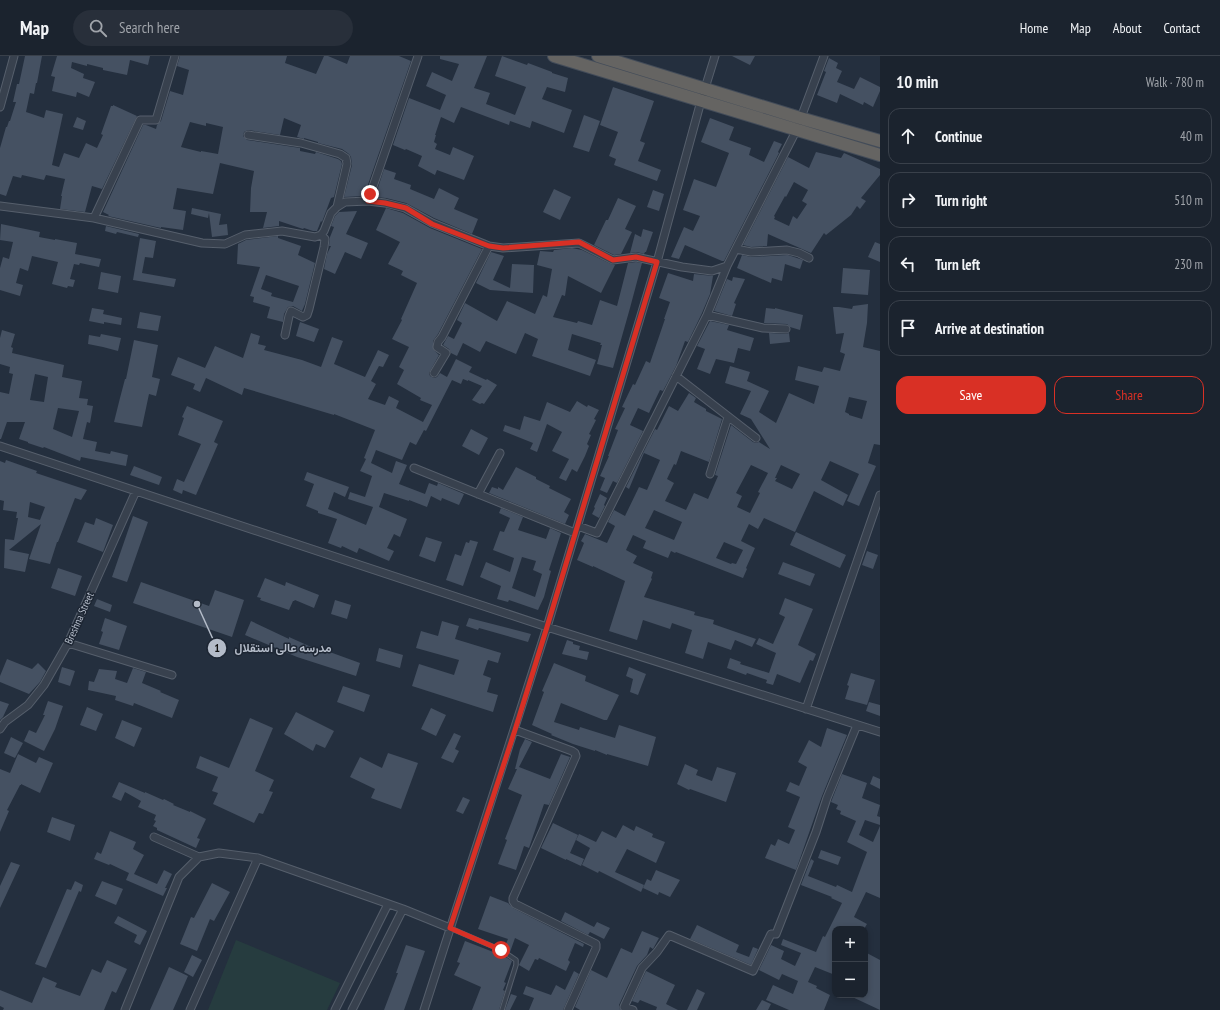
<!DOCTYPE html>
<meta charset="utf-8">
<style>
body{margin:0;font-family:"PT Sans Narrow",Vazirmatn,sans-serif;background:#282f3a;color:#f1f3f6}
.controls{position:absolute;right:12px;bottom:12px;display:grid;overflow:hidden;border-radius:8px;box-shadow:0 2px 6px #0003}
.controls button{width:36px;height:36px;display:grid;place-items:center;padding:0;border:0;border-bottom:1px solid #39404a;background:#1b232e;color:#f1f3f6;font:20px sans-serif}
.stop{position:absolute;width:12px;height:12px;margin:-9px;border:3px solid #d93025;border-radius:50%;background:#fff}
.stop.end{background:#d93025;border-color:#fff;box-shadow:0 1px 4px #0008}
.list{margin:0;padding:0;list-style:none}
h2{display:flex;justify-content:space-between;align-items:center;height:52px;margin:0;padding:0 16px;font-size:17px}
h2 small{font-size:13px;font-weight:400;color:#a0a4aa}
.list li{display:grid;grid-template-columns:26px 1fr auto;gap:12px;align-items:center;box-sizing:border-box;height:56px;margin:0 8px 8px;padding:0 8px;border:1px solid #39404a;border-radius:12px}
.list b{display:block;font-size:15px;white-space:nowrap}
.list em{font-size:13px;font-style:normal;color:#a0a4aa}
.actions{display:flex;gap:8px;padding:12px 16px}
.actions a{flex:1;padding:9px 0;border:1px solid #d93025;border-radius:12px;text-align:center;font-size:14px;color:#d93025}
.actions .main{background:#d93025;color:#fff}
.icon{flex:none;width:22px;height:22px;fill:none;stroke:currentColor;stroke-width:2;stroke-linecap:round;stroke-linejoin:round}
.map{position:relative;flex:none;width:880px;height:954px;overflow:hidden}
header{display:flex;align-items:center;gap:24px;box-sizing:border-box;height:56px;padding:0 20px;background:#1b232e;border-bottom:1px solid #39404a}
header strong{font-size:19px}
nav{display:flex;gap:22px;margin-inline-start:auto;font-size:14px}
.search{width:280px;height:36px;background:#282f3a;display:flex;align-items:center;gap:10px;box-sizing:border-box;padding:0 14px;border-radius:22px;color:#a0a4aa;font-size:15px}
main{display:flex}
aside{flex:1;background:#1b232e}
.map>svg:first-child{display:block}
.green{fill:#263c3f}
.building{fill:#455162;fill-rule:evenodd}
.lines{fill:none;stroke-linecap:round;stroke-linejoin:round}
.service-casing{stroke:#565f6c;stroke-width:5.5}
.minor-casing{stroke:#565f6c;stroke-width:9}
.trunk-casing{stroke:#434c59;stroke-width:14}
.service{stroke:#38414e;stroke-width:3.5}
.minor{stroke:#38414e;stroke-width:7}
.trunk{stroke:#656462;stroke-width:12}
.route{stroke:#d93025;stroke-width:5}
.labels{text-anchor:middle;stroke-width:3;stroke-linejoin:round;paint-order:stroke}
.street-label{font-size:11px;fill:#b4bcc9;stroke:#1d2633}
.leader{fill:none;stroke:#b4bcc9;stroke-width:1.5}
.callout-dot{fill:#b4bcc9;stroke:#1d2633;stroke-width:1.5}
.mark-label{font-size:12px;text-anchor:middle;font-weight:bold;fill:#111}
.callout-label{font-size:12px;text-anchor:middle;font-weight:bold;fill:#b4bcc9;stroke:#1d2633;stroke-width:3;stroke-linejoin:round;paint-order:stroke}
</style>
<header>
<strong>Map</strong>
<div class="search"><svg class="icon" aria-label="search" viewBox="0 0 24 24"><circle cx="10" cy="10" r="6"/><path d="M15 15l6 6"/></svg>Search here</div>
<nav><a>Home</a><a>Map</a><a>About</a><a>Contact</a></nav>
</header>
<main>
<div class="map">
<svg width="880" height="954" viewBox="0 0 880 954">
<rect width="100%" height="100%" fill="#242f3e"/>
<!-- green -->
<path class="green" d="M236,884L340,927L327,954H208Z"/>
<!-- building -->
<path class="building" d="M25,0H42L37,27H36L34,38L30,37L26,56L44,62L46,54L63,58L52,109L59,111L64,97L79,102L86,87L97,92L103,79L101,78L111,50H113V49L137,60L102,133L92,130L85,156L60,153L62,140H61L65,123L46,119L44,124L22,119L21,122L13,120L6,140L0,138V92L6,71H7L9,65H10L16,46H13L17,28H19Z
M57,0H150L148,9L130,4L127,19L103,14V12L87,8V10L72,6L71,12L84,18L83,22L95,26L89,41L77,36L76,41L52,35L55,21L51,20Z
M180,0H287L285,7L316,18L324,0H328L347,8L350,0H399L411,5L364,140L344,141L352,109L351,101L349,98L342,93L318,87V86L304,82V83L297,81L301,69L284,62L280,79L248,74L244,76L243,80L247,84L300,92V95L315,98L316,96L338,103L341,105L342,108L334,141L331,142L322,166L321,165L317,175H313L304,172L303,173L279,165V170L263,172L267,156H250L251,132L254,115L220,107L213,138L177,132L173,153L186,155L183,174L161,171V172L108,160L109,159L103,156L143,69H146L156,73L157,69L161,65L170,35L183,39L189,14L177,10ZM190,66L206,70V67L223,71L218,98L201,95V96L181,91Z
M440,0H487L474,32L490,37L486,48L515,59L526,31L495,20L502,0L527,9L528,7L552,16V17L568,22L565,36L547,31L542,43L572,54L564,77L532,65L530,72L510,65L509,69L461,51L454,67L441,61L435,79H436L434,86L437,88L435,93L450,99L453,91L474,100L464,124L437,114L435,119L418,110L422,100L406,93L405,94L393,89L409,42L440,54L446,39L426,30L432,16L452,25L459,8L440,3Z
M732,0H755L750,9Z
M829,2L838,7L836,12L842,15L837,26L854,33L860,21L880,31V35L873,51L864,46L863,49L840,38L837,47L817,39L826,16L824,15Z
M613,31L654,45L640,85L645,87L638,105L661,114L657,125L614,109L616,103L609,100L618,76L600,69Z
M584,59L600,65L589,96L573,91Z
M77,61L86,65L83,74L73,71Z
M710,62L734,71L729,84L751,92L749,99L764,106L774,85L782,88L778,96L779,97L724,205H722L685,189L679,203L671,201L684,171L693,175L700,160L683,154L694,123L716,131L729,97L701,86Z
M816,96L841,102L844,97L880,113V119L861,142L866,145L860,153L857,150L851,159L826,179L824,177L811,197L768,178L767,190L751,191L743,189L788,101L809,112ZM794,126L808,134L802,145L807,148L797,163L793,160L789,170L774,163L775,161L774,160L785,140L786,141Z
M384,113L396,117L394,123L411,129L410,133L434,143L439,132L459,142L454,153L478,163L472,178L434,162L406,147L386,142L375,141Z
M554,133L571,141L560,164L543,156Z
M653,134L664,138L659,155L647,151Z
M618,142L636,150L625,173L632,176L621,198L614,199L594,189L606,164H608Z
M192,152L221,158L219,169L227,168L228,179L212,181L209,157L208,162L191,158Z
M386,152L403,157L430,172L482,193L438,278L433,285V293L439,299L429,317L430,320L434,322L437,321L440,317L447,321L456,303L472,311L469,316L486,324L487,323L497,329L484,348L482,347L480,348L472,344L482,330L468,324V325L463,323L461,328L452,324L426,375L424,374L416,389L410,386L402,404L376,394L371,407L392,417L396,405L407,409L399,428L425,438L429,427L437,430L438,427L464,438L459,449L442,442L441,445L431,440L427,451L409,444V445L384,437L379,451L407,463L400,481L394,478L387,492L394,495L389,505L359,492L357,497L342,490L341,492L328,487L337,463L318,457V455L306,450L314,428L304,424L307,416L349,431L345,441L334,436L328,453L366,469L373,451L348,443L350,436L365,441L372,420L360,415L366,403L364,402L375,374L334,358V359L244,332L242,339L206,322L200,336L193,333L195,328L171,319L178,301L205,312L215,290L243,302L251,277L260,280L258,288L266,290L264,294L302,304L321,311L332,281L343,285L334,308L365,321L378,294L389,299L383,311L379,310L371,325L376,328L368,343L385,349L389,340L399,345L396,352L423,366L432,349L420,344L421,342L397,328L404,314L399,311L409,291L392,283L402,264L401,263L417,227L401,219L403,215L388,208L400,186L376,174Z
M357,155L346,178L368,187L361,203L345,196L335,218L324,213L327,198L331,190H329L330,181L334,171L331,170L335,160L339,156Z
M1,168L40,176L39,181L55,184V183L77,187L75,198L101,203L99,211L80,207L79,209L74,208L70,223L75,224L73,231L68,230L67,232L52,228L58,206L32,200L28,215L20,212L16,227L23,229L20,240L0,234V212L3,201L9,203L13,186L0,184Z
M106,170L139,178L138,181L117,176L116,178L105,175Z
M643,173L653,176L646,196H645L644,198L637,196L630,197L635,178L641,181Z
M278,180V182L301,190L298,199L315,207L305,248L302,255L293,250L288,251L284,258L283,266L267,262L270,251L253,246L254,241L250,240L260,211L237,208L238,188L246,184ZM266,219L299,230L293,246L271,240L272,237L261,233Z
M140,182L156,185L153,202L145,201L142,217L176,223L174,231L133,224Z
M875,186L880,188V206L868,201Z
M572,192L582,194L611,208L615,209L601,237L568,220L565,240L562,239L553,261L577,267L578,265L592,269L600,244L617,250L628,207L636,206L642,207L630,252L613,312L597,308L602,289H600L601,287L572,278L568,294L596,304L590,320L532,300L538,283L525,277L516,298L486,285L480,296L463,287L457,300L451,297L449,293L443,289L448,280L454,283L462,267L457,264L465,247L497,265L507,245L535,258L543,239L547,241L552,213L537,209L540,195L553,196L554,194Z
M491,196L504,200L493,224L510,232L512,208L534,209L533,237L490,234L476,227Z
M742,199L751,201L788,199L803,204L800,213L785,208L782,225L772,222L771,227L737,212Z
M843,212L870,214L868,239L841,237Z
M101,216L121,220L118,237L98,233Z
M668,217L693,225L694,218L713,220L710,238L702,257L688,286L685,285L676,310L663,335L660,334L649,357L638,352L630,369L643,375L617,427L613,425L607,437L600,434L605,422L600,420L609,400H608L618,374L615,373L625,352L622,351L633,328L635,329L646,305L650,307L665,263H664L670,246L659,242Z
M733,221L745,223L734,247L736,248L732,260L714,255L727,223L732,225Z
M868,248L867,267L863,291L880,295V389L874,388L868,407L876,410L859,450L847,445L859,418L830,405L821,424L848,439L843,450L814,435L795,476L764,462L758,473L749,468L741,485L755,492L746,512L747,513L743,522L676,496L675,497L671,495L668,502L643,492L646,485L633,479L626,494L637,500L633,507L653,516L651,522L652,523L644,541L695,556L694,559L714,564L713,568L756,583L752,591L735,584L731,594L708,586L703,603L685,597L692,574L672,567L670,573L643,564L637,584L609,575L625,525L593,510V511L577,504L584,487L581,485L585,478L607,487L615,470L608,466L614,454L625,460L639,431L647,434L660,404L644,397L629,433L626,431L655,373L657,374L669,350L678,355L689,337L696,342L694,346L706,353V355L722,363L709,406L681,395L676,409L674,408L667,423L674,427L665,445L686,454L694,437L708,443L718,420L715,419L731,369L753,386L756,387L759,386L770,393L751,363L740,358L751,335L725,327L730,310L750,316L747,325L769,335L759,356L776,367L789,337L814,348L819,330L795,324L798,310L822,316L824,311L840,315L845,298L840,296L844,277L836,278L833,251H839L852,253L853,250ZM849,341L867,345L862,363L849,359V358L845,356ZM751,409L768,417L758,436L760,437L750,457L737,451L742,440L736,437ZM781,409L800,418L792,433L775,425L777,422H775ZM654,454L682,466L674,484L645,472ZM724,486L743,494L736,508L732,507L731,508L716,502Z
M92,252L104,254L103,258L122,262L121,269L104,266V268L89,265Z
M766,252L775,253V252L803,259L800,274L790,271L787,268L764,267Z
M140,256L161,260L158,275L137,272Z
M710,265L729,269L727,274L754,282L750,295L738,292L734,307L716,303L710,318L697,313L705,293L697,290Z
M300,266L319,273L314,286L296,280Z
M2,274L15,278L11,291L13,292L12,297L64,309L62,321L82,325L79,342L88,343L87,349L93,350L90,367L87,366L83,383L97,386L95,395L110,398L111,395L128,399L126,410L81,401L80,405L44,391L43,392L28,387V386L19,383L25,366H7L1,383H0V336L9,338L13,318L9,317L10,311L0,308V282ZM35,318L48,321L44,346L30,344ZM58,352L79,355L72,381L53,373Z
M769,277L786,278L789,277L790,286L770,288Z
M101,278L121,282L118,295L103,291L88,288L89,279L100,281Z
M134,284L158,289L152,321L160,323L156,340L149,338L142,371L114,366L120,342L125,323H126Z
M577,345L587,351L588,349L599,354L594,363L596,364L589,378L591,379L587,388L589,390L585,400L577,416L572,413L566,425L559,422L569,403L552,395L562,376L547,368L537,396L530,393L533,387L503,375L505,369L520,374L524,360L540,365L547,346L570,356Z
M187,350L223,365L214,386L218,388L196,439L183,434L182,438L173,434L177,423L184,426L201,388L178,379L184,362L182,361Z
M471,373L488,382L479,399L462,390Z
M6,404L37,415L36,417L87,434L81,444L75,442L58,486H57L50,508L29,503L41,468L9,494L29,498L25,516L4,512L5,483L14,484L18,462H16L17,456L3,454L4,445L0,444V405L5,407ZM30,446L45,451L40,464L28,461Z
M134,410L162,421L159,429L130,419Z
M516,411L536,421V423L550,430L549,432L571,443L564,456L569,459L565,468L489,437L492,431L498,433V431L503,434Z
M600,438L607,442L604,449L605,450L599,462L592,458L595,452L594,451Z
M501,452L523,461L518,474L546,483L550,472L561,477L549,514L551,515L544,541L538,554L509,544L508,546L497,543L501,530L480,521L486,506L510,516L514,502L493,494L500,475L504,476L510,462L499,457ZM522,501L536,505L533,514L542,518L535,541L512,532Z
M133,460L148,466L127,526L112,521Z
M96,462L113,469L103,496L77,486L85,466L94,469Z
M796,476L846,499L840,512L790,489Z
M426,481L442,486L435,506L419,500Z
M470,484L478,486L463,530L446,524L455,498L461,500L466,486L469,487Z
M867,495L878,499L873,513L862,509Z
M783,506L815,518L810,530L778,518Z
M58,512L82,520L75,540L51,532Z
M265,522L285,530L286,526L319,539L314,552L295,544L294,545H293L289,554L260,544L261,542L257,541Z
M141,526L209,550L215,534L244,544L232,581L133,547Z
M785,542L813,553L798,589L816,598L813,605L810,604L800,627L777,618L773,629L766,627L767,624L747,617L746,619L727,612L730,602L741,606L740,608L769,617L776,597L756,588L759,582L773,588L785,561L779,558Z
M97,543L112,549L110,556L94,550Z
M335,544L351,549L347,563L331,558Z
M105,562L127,570L119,594L99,588L103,576L101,575Z
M469,562L531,578L528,586L479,572L478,574L466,570Z
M251,565L289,583V581L309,590L326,596L327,595L360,607L356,620L297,601L245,579Z
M442,565L459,570L455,583L501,597L498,607L488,604L483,619L491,622L487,636L498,639L493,656L412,630L419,608L454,619L459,604L416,592L421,575L438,580Z
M567,584L573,586V588L580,590L579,594L589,596L587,604L562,598Z
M379,592L403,599L400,612L376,605Z
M7,603L32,613L38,607L46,615L40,626L29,638L0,626V620Z
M554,607L586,620L585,625L619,639L607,664H604L561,647L554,666L579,674L580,671L615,682L619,669L656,681L648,710L607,698V699L595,694V695L573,688L551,679L552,678L532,669L544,636L542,635Z
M62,611L75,615L70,630L58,626Z
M629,611L646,618L638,639L630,636L633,623L626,620Z
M133,612L146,616L142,627L161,635L160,636L179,644L172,662L134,647L133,650L115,644L116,640L88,634L89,625L94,626L99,613L117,615L115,623L127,627Z
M851,617L875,624L867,649L845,643L849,630L847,629Z
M343,630L370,639L364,656L337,646Z
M0,645L9,648L3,661L0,664Z
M48,645L63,650L55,673L44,695L24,685L29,674L36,677L45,659H43Z
M869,646L880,649V660L866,655Z
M87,651L103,658L96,675L80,669Z
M431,652L446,659L436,680L421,673Z
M296,656L334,675L325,692L316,688L313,695L284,678Z
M250,662L273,672L255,715L274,724L269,735L273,736L263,758L259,757L254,767L213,748L218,737L212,735L218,721L196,712L200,700L229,712Z
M122,664L142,672L134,691L115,682Z
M827,672L847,679L822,740L796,814L765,802L771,788L775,790L778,783L789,788L795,774L788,771L800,741L786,735L790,726L799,730L807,711L798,706L809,684L821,691Z
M454,677L461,680L455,693L459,695L453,707L441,702Z
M11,681L23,687L15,702L4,697Z
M525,683L532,686L519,711L550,723L561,698L570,701L549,749L544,748L529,792L524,790L516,814L498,808L507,784L505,783L522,739L508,733L517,713H515L520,693Z
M388,697L418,707L401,753L371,742L375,733L350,721L360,701L382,712Z
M18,698L36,707L39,701L53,707L40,737L21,728V729H20L7,754L9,755L0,776V713L10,717Z
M685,708L698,714L696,719L712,725L717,711L736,717L726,746L690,733L689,734L677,728Z
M842,718L867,727L862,742L880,749L877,760L880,761V769L865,764L859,779L873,786L880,770V842L866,836L854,861L867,868L864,873H835V919L815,911L808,926L817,930L816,932L830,939L824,954H789L766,944L773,929L793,938L798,925L782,918L779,924L759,914L771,889L784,895L781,903L795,910L801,897L781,889L783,883L816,896L823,880L825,881L842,847L831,842L832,841L801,829L811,803L814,805L808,820L836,831L837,829L852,836L867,796L847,786L856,765L840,758L841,755L836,753L838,749L831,746Z
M873,720L880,723V733L870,728Z
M119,726L145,737V736L163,744L164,743L174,748L173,749L190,756V755L206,763L197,782L200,783L196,792L157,774V772L153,770L156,765L154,764L156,759L138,751L141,745L125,736L121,745L112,741Z
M463,741L470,744L463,758L456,755Z
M52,761L75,769L70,785L47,776Z
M553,767L578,779L570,797L584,803L581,810L566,803V804L541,792Z
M623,769L634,775L636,770L653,778L652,781L665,786L656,807L627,793L615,816L644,829L641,836L599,815L598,817L582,809L590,792L576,784L579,778L596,786L602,775L616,782Z
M110,775L136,786L133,793L144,799L134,818L157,828L164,814L172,818L165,832H167L163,840L126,824L129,817L110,808L109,809L94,803L97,796L101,798Z
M821,794L841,801L838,809L818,802Z
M11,806L20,809L0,852V830Z
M656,814L680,824L670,841L659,836L658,839L643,832L647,823L651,825Z
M75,825L83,829L81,836L79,835L46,912L35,908L67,833L71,834Z
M102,825L123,833L116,849L95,840Z
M212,827L230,836L214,865L210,863L197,895L180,888L191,861L194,862Z
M490,840L508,847L513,852L584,888L583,891L575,887L568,904L570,906L566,915L539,902L538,904L535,903L529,915L519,909L529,889L515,882L510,896L504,892L508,883L478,873Z
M565,856L594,871L597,866L610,872L604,883L590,876L588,879L561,865Z
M118,860L147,875L140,889L134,886L137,879L114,867Z
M697,869L739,889L736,896L749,901L753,891L758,893L751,909L690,883Z
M642,875L659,882L653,893L650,891L647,899L637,910L619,949L620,954H580L575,951L591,914L607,922L621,892L632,897Z
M465,885L501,899V898L512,905L504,926L506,927L503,934L505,935L499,954H472L481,931L454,919L460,907L457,906Z
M406,889L425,895L404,954H384L398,917H396Z
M865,896L880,904V954L848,939H865Z
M192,899L202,904L193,921L184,916Z
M107,904L127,913L116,937L112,935L104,954H3L4,952L0,950V934L32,947L43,921L57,927L55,931L80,940L92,913L101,917Z
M169,911L188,920L173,954H150Z
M574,915L579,918L563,954H529L534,942L523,938L526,930L551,939L556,929L565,934Z
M646,915L675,929L666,948L678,954H656L657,951L640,944L638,947L632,945Z
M697,933L705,937L697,954H687Z
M511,938L517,940L510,954H505Z
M762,944L771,948L768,954H756Z"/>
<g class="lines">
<defs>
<path id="service" d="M450,872L501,894L516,904V909L502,954"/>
<path id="minor" d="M0,51L14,0
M248,79L301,87L340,98L346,102L347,108L337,151
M368,145L418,0
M0,150L94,162L202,187L225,188L245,179L282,175L315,181L321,179L324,175L331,157L337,151L345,146L368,145L385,147L405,152L432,167L489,190L503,192L579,187L613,204L636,201L682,211L712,215L727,210
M94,162L140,64H156L175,0
M736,193L751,196L787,194L799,197L809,202
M707,259L763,272L786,273
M285,279L289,260L291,255L303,261L307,259L309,253L324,191L325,183L321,179
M434,317L446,297L437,291L438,286L442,281L489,190
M676,320L756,382
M0,390L547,571L880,676
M414,412L575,477
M710,418L728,361
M478,438L500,397
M578,470L597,477L707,259L727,210L796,75L824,0
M68,587L172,619
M806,653L880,439
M0,673L5,666L28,649L44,629L68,587L136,435
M515,674L572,695L575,697L576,700L513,842V845L515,848L596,888V892L568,954
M154,781L199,801L219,797L258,802L403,853L450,872
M125,954L179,821L199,801
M190,954L258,802
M335,954L388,848
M352,954L403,853
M424,954L547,571L657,206L701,45L715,0
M633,954L624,951L642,912L657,896L669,879L753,915L771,878H776L816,776L827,742L857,669"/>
<path id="trunk" d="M554,0L880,99
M598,0L800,62L880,85"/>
</defs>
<!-- service casing -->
<use href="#service" class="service-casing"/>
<!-- minor casing -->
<use href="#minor" class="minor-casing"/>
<!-- trunk casing -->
<use href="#trunk" class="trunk-casing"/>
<!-- service -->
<use href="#service" class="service"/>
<!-- minor -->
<use href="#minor" class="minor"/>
<!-- trunk -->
<use href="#trunk" class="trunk"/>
</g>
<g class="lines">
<!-- route -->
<path class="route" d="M370,138L368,145L385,147L406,152L432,168L489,190L503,192L579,186L613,204L636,201L657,206L547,571L515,674L450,872L501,894"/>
</g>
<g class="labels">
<!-- street labels -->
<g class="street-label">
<text transform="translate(79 562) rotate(-66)" y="4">Breshna Street</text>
</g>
</g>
<!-- callouts -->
<path class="leader" d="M197 548L217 592"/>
<g class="callout-dot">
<circle cx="197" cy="548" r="4"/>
<circle cx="217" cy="592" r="10"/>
</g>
<g class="mark-label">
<text x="217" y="596">1</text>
</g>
<g class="callout-label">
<text x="283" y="596">مدرسه عالی استقلال</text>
</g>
</svg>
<div class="controls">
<button>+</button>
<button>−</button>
</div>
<div class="stop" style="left:501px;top:894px"></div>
<div class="stop end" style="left:370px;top:138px"></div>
</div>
<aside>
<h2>10 min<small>Walk · 780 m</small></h2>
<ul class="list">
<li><svg class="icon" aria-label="ahead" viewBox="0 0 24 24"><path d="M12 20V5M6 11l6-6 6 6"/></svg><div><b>Continue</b></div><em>40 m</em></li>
<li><svg class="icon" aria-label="right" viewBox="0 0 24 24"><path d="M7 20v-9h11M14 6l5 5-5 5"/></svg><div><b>Turn right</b></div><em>510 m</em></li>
<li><svg class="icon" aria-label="left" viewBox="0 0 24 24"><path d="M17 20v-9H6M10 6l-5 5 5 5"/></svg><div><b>Turn left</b></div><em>230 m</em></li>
<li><svg class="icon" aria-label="arrive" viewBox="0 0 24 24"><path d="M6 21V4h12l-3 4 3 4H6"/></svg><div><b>Arrive at destination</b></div></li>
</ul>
<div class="actions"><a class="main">Save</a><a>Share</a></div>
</aside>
</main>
